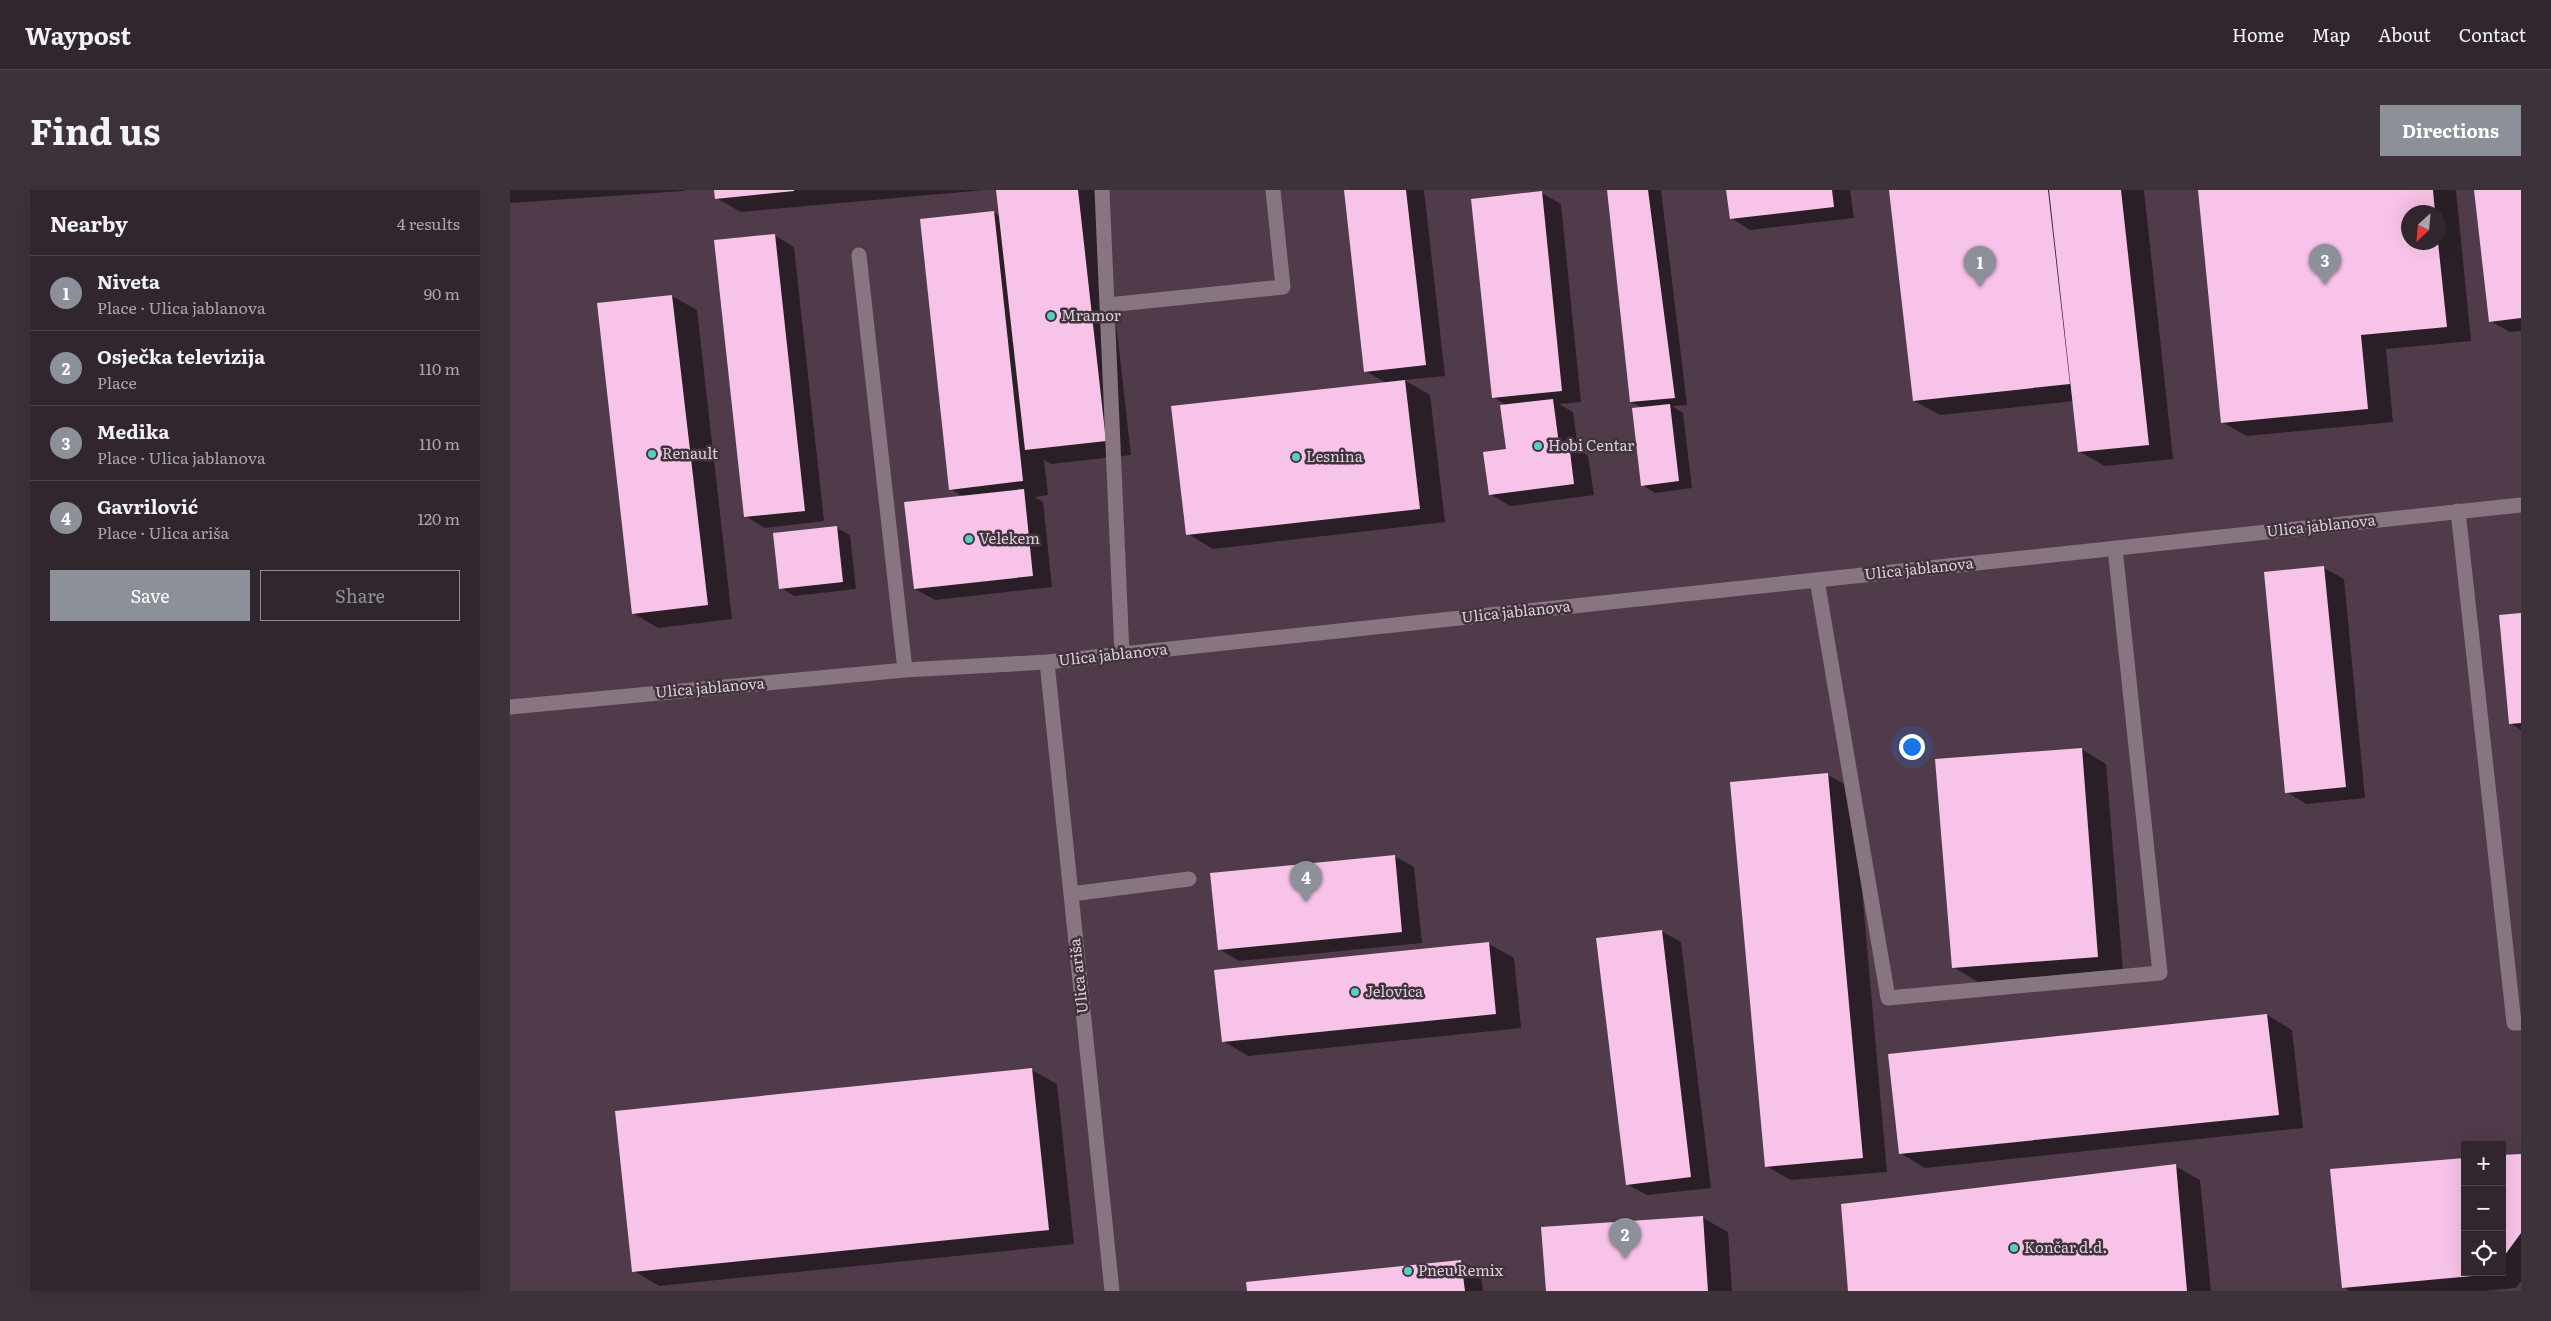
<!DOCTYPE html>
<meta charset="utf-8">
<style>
body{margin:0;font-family:Literata,serif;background:#3d323a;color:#f1f3f6}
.controls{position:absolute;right:15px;bottom:15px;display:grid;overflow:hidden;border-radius:0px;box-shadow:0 5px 20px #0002}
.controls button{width:45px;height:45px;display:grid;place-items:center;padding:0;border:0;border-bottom:1px solid #4c434a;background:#31262e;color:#f1f3f6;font:25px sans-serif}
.compass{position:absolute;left:1891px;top:15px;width:45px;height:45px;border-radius:50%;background:#31262e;box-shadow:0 5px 20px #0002;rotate:206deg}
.you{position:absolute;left:1401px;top:556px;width:18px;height:18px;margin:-12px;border:4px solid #fff;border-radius:50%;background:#1a73e8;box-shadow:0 0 0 8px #1a73e833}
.badge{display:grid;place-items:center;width:32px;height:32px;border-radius:50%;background:#8c9099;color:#fff;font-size:16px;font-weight:700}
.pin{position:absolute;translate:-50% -41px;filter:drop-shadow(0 1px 2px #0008)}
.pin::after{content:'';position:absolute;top:26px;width:18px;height:15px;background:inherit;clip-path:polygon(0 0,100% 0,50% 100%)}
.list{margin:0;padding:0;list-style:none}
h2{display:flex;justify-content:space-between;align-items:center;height:65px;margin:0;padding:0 20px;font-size:21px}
h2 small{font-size:16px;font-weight:400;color:#a8a5aa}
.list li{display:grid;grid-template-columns:32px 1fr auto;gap:15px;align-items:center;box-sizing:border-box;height:75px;padding:0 20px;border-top:1px solid #4c434a}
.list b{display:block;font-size:19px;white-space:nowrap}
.list p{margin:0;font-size:16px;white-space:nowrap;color:#a8a5aa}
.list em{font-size:16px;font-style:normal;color:#a8a5aa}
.actions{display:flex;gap:10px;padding:15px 20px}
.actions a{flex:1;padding:11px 0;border:1px solid #8c9099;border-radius:0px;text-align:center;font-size:18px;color:#8c9099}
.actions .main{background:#8c9099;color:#fff}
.icon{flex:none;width:28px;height:28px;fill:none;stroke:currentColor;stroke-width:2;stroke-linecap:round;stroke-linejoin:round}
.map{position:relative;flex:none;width:2011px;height:1101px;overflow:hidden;border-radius:0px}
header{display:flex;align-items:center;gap:30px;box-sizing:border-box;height:70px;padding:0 25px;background:#31262e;border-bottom:1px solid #4c434a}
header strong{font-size:24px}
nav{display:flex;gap:28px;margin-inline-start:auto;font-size:18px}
.intro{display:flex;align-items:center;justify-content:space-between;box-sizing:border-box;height:120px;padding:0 30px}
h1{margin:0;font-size:35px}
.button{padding:12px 22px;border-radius:0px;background:#8c9099;color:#fff;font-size:18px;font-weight:700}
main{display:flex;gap:30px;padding:0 30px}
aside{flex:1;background:#31262e;border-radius:0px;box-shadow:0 5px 20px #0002}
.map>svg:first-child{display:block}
.built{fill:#503b4a;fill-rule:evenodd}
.shadow{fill:#0007;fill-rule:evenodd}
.building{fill:#f8c3e8}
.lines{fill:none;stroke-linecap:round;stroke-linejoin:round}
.minor{stroke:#877581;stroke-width:15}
.poi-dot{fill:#56cec4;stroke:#41323d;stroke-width:2}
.labels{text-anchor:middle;stroke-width:5;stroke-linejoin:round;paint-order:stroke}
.poi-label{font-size:15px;fill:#dad0d7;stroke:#41323d;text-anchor:start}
.street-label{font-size:15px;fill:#dad0d7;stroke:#41323d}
</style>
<header>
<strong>Waypost</strong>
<nav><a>Home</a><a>Map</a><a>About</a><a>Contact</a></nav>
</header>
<div class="intro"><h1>Find us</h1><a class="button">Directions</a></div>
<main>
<aside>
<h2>Nearby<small>4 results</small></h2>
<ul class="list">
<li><span class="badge">1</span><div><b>Niveta</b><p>Place · Ulica jablanova</p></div><em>90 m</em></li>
<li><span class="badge">2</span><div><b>Osječka televizija</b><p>Place</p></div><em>110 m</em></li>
<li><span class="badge">3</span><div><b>Medika</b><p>Place · Ulica jablanova</p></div><em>110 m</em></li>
<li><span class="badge">4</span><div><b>Gavrilović</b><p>Place · Ulica ariša</p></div><em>120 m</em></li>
</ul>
<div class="actions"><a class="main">Save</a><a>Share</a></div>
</aside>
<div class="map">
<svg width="2011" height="1101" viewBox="0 0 2011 1101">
<rect width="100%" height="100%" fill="#41323d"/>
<!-- built -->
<path class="built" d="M0,0H2011V1101H0ZM1898,22H1928V52H1898ZM1955,955H1992V1082H1955Z"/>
<!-- shadow -->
<path class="shadow" d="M0,0H174V1L0,13Z
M205,0H475L231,22L206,8Z
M487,0H591L621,265L541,274L534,270L538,305L525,307L533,312L542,397L425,410L405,399L454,307L441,299L483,22L490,26Z
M835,0H914L935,186L894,190L920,205L935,332L703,359L678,344L876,193L855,181Z
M1098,0H1151L1177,215L1162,216L1173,223L1182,298L1145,303L1132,295L1133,218L1121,212Z
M1218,0H1340L1344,28L1240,40L1221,28Z
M1381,0H1634L1663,269L1595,276L1570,262L1564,211L1430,225L1404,211Z
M1689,0H1946L1961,151L1876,159L1883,232L1737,246L1712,232ZM1898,22H1928V52H1898Z
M1965,0H2011V141L2000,142L1980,131Z
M1032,3L1051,14L1071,212L1049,214L1063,222L1068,259L1078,266L1084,305L1000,316L980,304L998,260V216L983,207Z
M264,45L284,57L314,331L255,338L235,326Z
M162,106L187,120L222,429L148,438L123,423Z
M327,338L340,345L346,399L284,406L271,398Z
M1814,378L1834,389L1855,608L1796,614L1777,602Z
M2011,424V540L2000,533Z
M1571,559L1596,574L1613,781L1468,792L1443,777Z
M1318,585L1343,599L1377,982L1281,990L1256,976Z
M884,666L904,677L912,753L729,771L709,759Z
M1151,741L1171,752L1201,998L1137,1005L1117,994Z
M979,754L1004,768L1011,838L738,866L713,851Z
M1757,825L1782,840L1793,938L1415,978L1390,963L1379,865Z
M522,880L547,894L564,1054L149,1096L124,1081Z
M2011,965V1091L2006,1098L1972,1101H1839L1833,1097L1955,1082H1992V966Z
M1665,976L1690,990L1701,1101H1339Z
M1193,1028L1218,1042L1222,1101H1037Z
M951,1071L971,1082L973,1101H738Z"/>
<!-- building -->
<path class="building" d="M204,0H284V1L205,9Z
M486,0H568L596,251L515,260Z
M834,0H896L916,175L854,182Z
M1097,0H1138L1165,208L1120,212Z
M1216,0H1322L1324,17L1220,29Z
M1379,0H1538L1560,194L1403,211Z
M1539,0H1611L1639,255L1568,262Z
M1688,0H1923L1925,22H1898V52H1928L1937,137L1851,145L1858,219L1711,233Z
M1964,0H2011V128L1979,132Z
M1032,1L1052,201L982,208L961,9Z
M484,21L513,291L439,300L410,29Z
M265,44L295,321L234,327L204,50Z
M162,105L198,415L122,424L87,113Z
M895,190L910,319L676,345L661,216Z
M1043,209L1049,254L1059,253L1064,294L979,305L973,262L996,259L990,215Z
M1160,214L1169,291L1131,296L1122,218Z
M514,299L523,386L404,399L394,312Z
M327,336L333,392L269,399L263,343Z
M1814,376L1836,597L1775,603L1754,382Z
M2011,423V533L1999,534L1989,425Z
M1572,558L1588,767L1442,778L1425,569Z
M1318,583L1353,968L1255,977L1220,592Z
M885,665L892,742L708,760L700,683Z
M1152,740L1181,987L1116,995L1086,748Z
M979,752L986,824L712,852L704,780Z
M1757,824L1769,925L1389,964L1378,864Z
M522,878L539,1040L122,1082L105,921Z
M2011,964V1043L1992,1069V965Z
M1955,968V1082L1984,1084L1832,1098L1820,979Z
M1666,974L1677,1101H1338L1331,1014Z
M1193,1026L1198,1101H1036L1031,1037Z
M951,1070L955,1101H737L736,1092Z"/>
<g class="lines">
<!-- minor -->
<path class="minor" d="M592,0L612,464
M349,65L395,480
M598,115L773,97L763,0
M1948,321L2004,833H2011
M1307,390L1378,808L1650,783L1605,358
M537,472L602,1101
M0,517L395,480L537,472L2011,315
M561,704L679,689"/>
</g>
<!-- markers -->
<g class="poi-dot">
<circle cx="541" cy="126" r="5"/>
<circle cx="1028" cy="256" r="5"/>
<circle cx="142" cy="264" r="5"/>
<circle cx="786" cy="267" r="5"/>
<circle cx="459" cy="349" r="5"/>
<circle cx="845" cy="802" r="5"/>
<circle cx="1504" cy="1058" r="5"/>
<circle cx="898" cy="1081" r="5"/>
</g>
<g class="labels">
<!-- poi labels -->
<g class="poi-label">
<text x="551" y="131">Mramor</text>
<text x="1038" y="261">Hobi Centar</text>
<text x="152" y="269">Renault</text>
<text x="796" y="272">Lesnina</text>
<text x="469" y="354">Velekem</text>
<text x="855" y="807">Jelovica</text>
<text x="1514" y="1063">Končar d.d.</text>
<text x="908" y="1086">Pneu Remix</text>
</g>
<!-- street labels -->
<g class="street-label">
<text transform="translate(1811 336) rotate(-6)" y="5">Ulica jablanova</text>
<text transform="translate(1409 379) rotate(-6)" y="5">Ulica jablanova</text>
<text transform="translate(1006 422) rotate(-6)" y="5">Ulica jablanova</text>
<text transform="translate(603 465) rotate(-6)" y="5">Ulica jablanova</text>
<text transform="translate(200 498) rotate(-5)" y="5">Ulica jablanova</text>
<text transform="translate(569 786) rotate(-96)" y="5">Ulica ariša</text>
</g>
</g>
</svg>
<div class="controls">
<button>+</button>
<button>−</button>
<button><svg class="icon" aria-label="locate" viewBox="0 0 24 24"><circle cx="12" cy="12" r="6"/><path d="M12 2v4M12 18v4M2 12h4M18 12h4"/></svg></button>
</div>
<svg class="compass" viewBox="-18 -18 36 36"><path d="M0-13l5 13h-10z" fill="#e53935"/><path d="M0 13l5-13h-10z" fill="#a8a5aa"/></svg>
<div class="you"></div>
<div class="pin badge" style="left:1470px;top:97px">1</div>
<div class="pin badge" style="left:1115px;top:1069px">2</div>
<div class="pin badge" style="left:1815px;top:95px">3</div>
<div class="pin badge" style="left:796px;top:712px">4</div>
</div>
</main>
